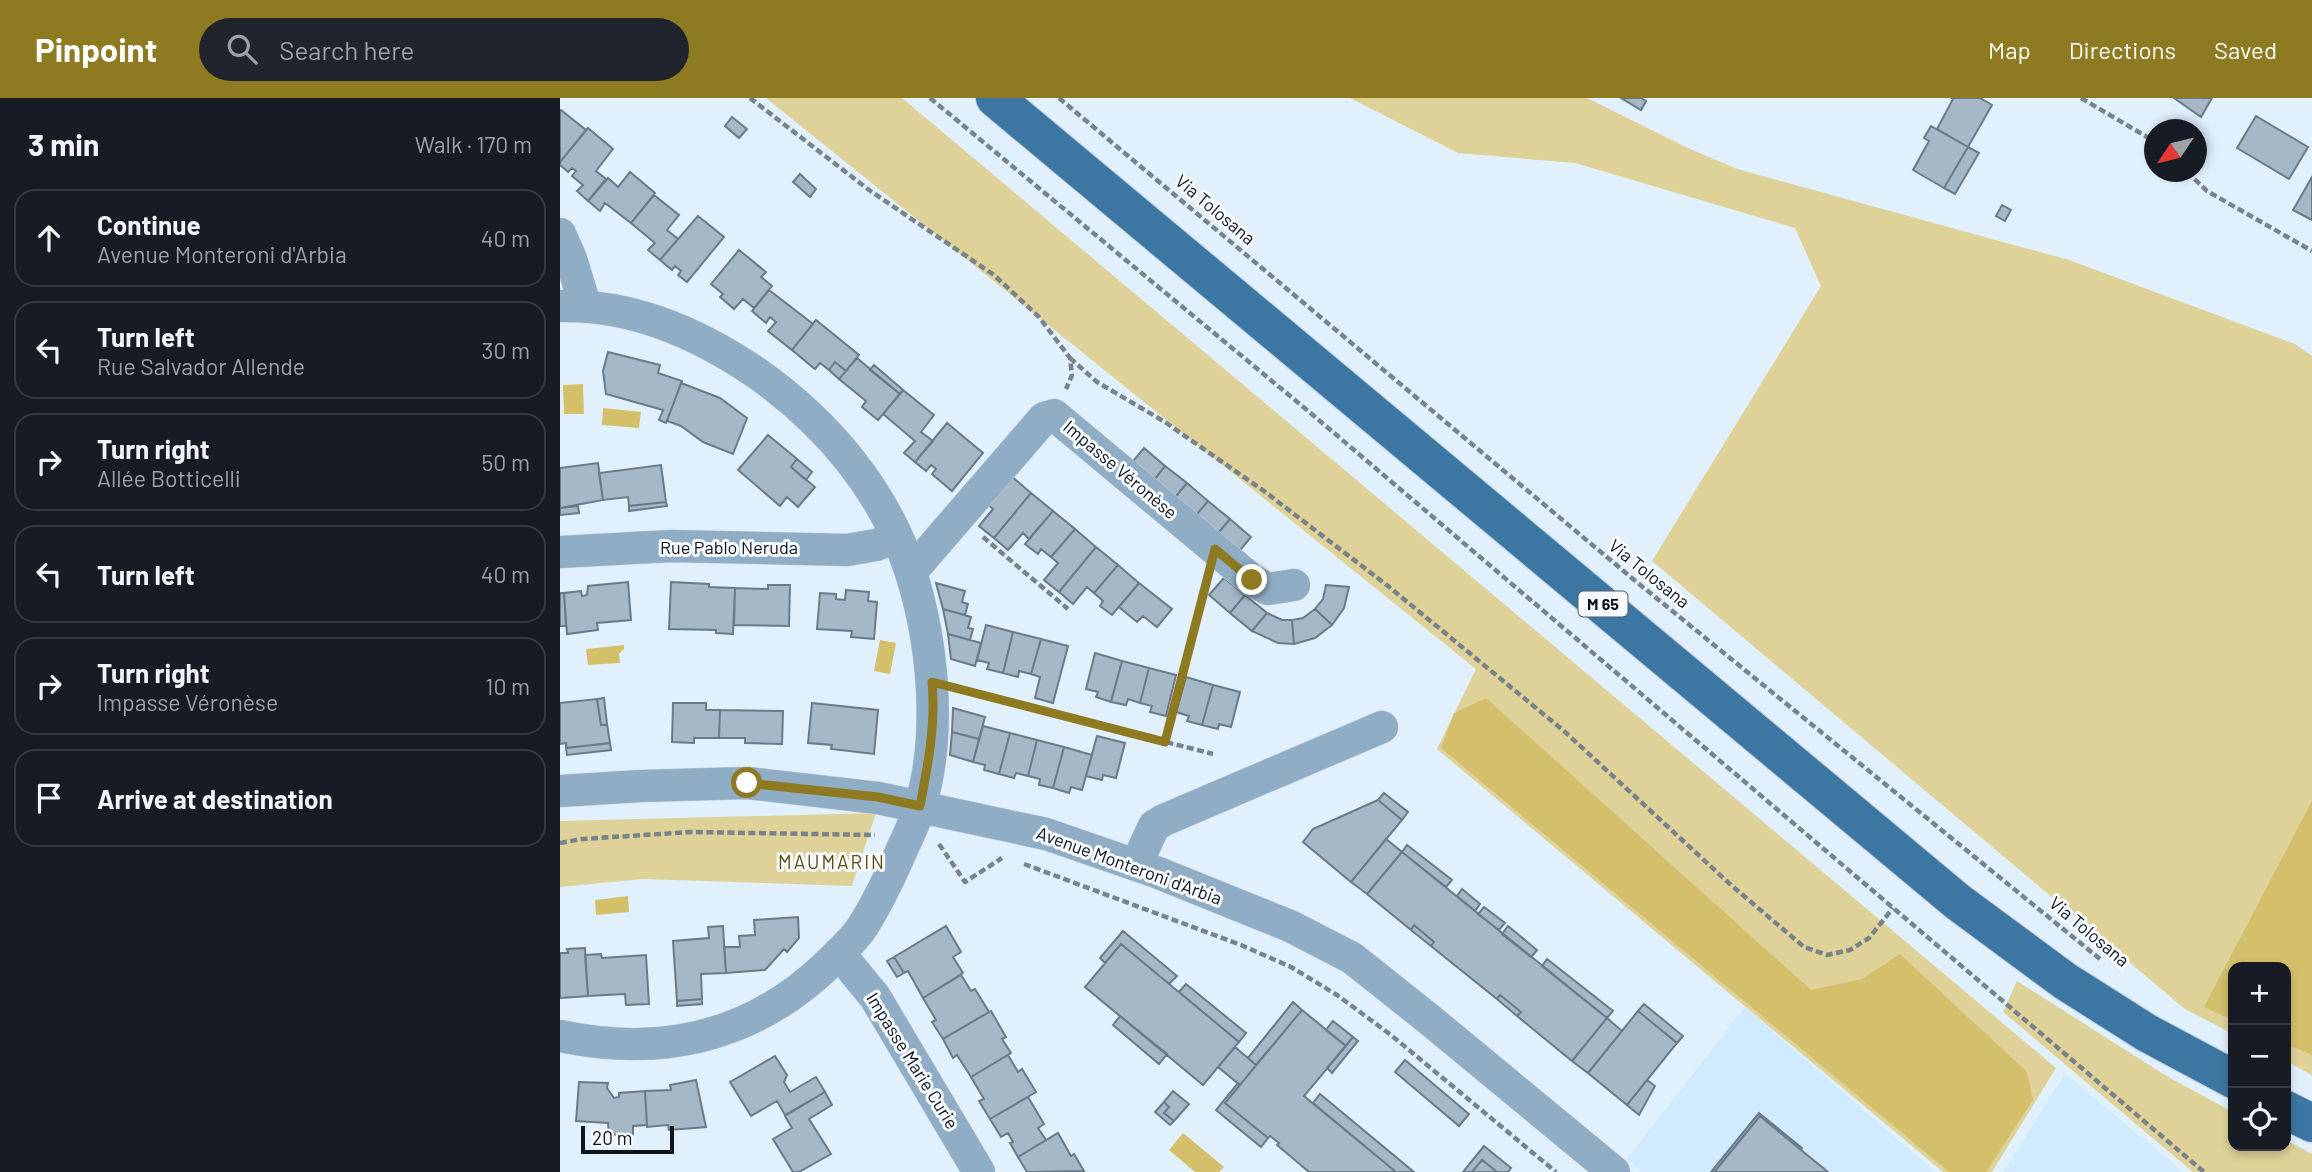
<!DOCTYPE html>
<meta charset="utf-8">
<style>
body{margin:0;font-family:Barlow,sans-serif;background:#20242c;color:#f1f3f6}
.controls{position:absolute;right:21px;bottom:21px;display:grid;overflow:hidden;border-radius:14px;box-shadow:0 4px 10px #0003}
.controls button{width:63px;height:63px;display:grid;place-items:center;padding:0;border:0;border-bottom:2px solid #363941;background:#171b24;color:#f1f3f6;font:35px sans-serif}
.compass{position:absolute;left:1584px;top:21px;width:63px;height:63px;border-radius:50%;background:#171b24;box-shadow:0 4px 10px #0003;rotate:235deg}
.scale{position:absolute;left:21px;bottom:18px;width:93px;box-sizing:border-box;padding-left:7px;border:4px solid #0e1419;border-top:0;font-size:19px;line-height:24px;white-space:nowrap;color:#0e1419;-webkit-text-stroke:5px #f7fbff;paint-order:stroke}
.stop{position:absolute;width:21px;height:21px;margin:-16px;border:5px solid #8e7a20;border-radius:50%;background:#fff}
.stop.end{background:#8e7a20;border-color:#fff;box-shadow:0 2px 7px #0008}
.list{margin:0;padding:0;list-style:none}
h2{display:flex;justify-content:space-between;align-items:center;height:91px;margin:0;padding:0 28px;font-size:30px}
h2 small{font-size:23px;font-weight:400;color:#9ea1a6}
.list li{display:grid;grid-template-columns:46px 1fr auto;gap:21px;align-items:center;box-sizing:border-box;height:98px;margin:0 14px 14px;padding:0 14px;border:2px solid #363941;border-radius:21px}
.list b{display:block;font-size:26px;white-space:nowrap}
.list p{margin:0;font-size:23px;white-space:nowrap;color:#9ea1a6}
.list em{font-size:23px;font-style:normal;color:#9ea1a6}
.icon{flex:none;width:38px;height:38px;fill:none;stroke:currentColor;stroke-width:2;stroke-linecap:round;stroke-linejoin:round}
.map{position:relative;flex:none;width:1752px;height:1074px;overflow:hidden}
header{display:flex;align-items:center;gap:42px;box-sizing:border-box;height:98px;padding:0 35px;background:#8e7a20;color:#fff}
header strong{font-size:33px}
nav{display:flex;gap:38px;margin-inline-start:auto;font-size:24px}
.search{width:490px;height:63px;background:#20242c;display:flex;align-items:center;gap:18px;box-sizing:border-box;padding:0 24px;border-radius:38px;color:#9ea1a6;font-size:26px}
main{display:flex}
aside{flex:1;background:#171b24}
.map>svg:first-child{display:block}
.built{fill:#d0eaff}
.green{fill:#dfd299}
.water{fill:#d4c06b}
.building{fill:#a5b8c7;stroke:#697a89;stroke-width:2}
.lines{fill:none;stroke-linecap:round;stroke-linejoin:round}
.minor-casing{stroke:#bfcdd9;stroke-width:33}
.major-casing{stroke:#bfcdd9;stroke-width:40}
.path{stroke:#79838c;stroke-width:4.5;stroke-dasharray:7 3.5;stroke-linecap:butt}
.minor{stroke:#90adc6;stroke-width:32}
.major{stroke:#3c76a2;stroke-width:38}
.route{stroke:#8e7a20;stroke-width:9}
.labels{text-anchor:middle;stroke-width:6;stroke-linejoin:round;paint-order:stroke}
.shield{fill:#f7fbff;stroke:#54595e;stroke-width:2}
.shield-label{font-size:16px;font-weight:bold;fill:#0e1419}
.street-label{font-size:18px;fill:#0e1419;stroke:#f7fbff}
.neighbourhood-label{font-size:19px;letter-spacing:2px;fill:#584b0a;stroke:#f7fbff}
</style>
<header>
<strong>Pinpoint</strong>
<div class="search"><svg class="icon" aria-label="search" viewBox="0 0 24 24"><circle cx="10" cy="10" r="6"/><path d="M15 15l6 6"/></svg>Search here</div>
<nav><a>Map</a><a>Directions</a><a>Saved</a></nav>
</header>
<main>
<aside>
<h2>3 min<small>Walk · 170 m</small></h2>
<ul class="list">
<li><svg class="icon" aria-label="ahead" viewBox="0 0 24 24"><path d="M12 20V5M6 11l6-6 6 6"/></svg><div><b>Continue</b><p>Avenue Monteroni d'Arbia</p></div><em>40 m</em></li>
<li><svg class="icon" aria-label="left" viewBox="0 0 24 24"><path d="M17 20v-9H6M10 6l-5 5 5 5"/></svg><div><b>Turn left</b><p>Rue Salvador Allende</p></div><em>30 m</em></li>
<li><svg class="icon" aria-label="right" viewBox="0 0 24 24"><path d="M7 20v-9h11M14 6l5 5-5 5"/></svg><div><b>Turn right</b><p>Allée Botticelli</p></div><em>50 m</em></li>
<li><svg class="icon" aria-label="left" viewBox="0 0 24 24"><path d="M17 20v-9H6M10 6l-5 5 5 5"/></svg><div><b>Turn left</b></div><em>40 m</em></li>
<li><svg class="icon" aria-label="right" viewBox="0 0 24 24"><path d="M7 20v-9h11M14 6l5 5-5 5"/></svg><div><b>Turn right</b><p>Impasse Véronèse</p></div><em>10 m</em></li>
<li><svg class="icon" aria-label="arrive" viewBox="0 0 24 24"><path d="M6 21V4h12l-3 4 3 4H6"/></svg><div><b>Arrive at destination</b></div></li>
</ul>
</aside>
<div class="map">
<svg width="1752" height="1074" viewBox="0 0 1752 1074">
<rect width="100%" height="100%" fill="#e1f0fd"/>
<!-- built -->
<path class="built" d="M1185,909L1375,1074H1082L1067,1061Z
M1505,976L1623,1074H1443Z"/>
<!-- green -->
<path class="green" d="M206,0H342L1496,970L1432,1074H1383L877,651L916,571Z
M790,0H1027L1128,50L1177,71L1509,162L1735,246L1752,258V977L1726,963V869H1673V936L1625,911L1092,463L1261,188L1235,130L1015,65L898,55Z
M316,715L292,788L83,781L0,789V723Z
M1457,883L1608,979L1673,1014V1048H1726V1042L1752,1056V1074H1633L1443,914Z"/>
<!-- water -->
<path class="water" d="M23,286L24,316H4L3,287Z
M43,310L81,314L79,330L42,327Z
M320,542L336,545L330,576L314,573Z
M64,547V551L59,556L60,565L28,567L26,551Z
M926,600L1251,892L1302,881L1340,856L1467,974L1473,1002L1426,1074H1389L881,650L894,615Z
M1752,703V957L1726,946V869H1673V922L1644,909Z
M68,798L69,814L36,817L35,802Z
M623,1035L664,1069L659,1074H635L609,1052Z"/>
<!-- building -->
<path class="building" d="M1061,0H1081L1086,3L1081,12Z
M1391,0H1420L1432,7L1408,49L1377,31L1393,1Z
M1614,0H1652L1641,19Z
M1,12L26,32L0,64V12Z
M1696,18L1748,49L1729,81L1677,50Z
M172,19L187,31L179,40L165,28Z
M1371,28L1408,49L1384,90L1353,72L1369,43L1364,40Z
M28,30L53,51L36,73L46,81L28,103L17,93L23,87L12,78L16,73L12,70L8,74L0,67V64Z
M1408,49L1419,55L1395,96L1384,90Z
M70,74L95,95L71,125L45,105L40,113L28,103L48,80L58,89Z
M240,76L256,91L250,99L233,84Z
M1752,79V122L1733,112Z
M94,97L119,117L107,132L118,141L100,162L88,152L95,145L71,125Z
M1442,107L1451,112L1445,123L1436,118Z
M138,118L164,139L127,184L118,177L121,173L115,168L112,172L100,162Z
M179,152L206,174L201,179L212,188L194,210L183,201L174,211L160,199L163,196L151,186Z
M209,192L253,226L232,252L208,233L216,224L210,219L206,225L192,213Z
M256,222L299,257L286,273L275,264L269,272L260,265L255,271L232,252Z
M48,254L100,267L98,275L122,283L106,325L99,322L103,312L46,296L43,273Z
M297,260L340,296L318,322L302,309L306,303L279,281Z
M275,264L286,273L279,281L269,272Z
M314,267L343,292L340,296L310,272Z
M121,285L160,300L187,320L173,356L143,344L121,328L107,323Z
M343,292L374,317L361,334L373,343L355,364L344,355L355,343L323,316Z
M387,325L423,355L392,393L372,376L376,371L371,367L366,373L355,364Z
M208,337L237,361L231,369L255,389L238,409L227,399L220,408L178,372Z
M584,350L605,368L591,386L569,368Z
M237,361L252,374L246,382L231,369Z
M38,365L43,402L0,410V370Z
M101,367L106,404L69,408L68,399L43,402L39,375Z
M605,368L627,385L612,403L591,386Z
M450,377L471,395L434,440L419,428L433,411L426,405Z
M627,385L648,403L633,421L612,403Z
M471,395L493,413L469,441L463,435L448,452L434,440Z
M648,403L670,421L655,439L633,421Z
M106,404L107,408L69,413V408Z
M18,408L19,415L0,417V410Z
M493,413L515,431L491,459L481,451L478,456L465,446Z
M670,421L691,439L676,457L655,439Z
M515,431L536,449L499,494L484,482L498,465L491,459Z
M536,449L558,467L534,495L527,489L513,506L499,494Z
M558,467L579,485L552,517L540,508L543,503L534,495Z
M664,480L685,497L670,515L649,497Z
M68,484L71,522L37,525L38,532L7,536L4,495L21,493L22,498L27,497L28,488Z
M111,484L149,486V489L175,490L173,536L156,535V532L109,531Z
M376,485L405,493L402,504L408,506L405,517L383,511Z
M579,485L612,511L597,529L583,518L577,524L559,509Z
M208,487H230L229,528L174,527L175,490L208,491Z
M766,487L789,489L784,510L772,527L755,511L763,501Z
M286,492L309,494L308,503L317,504L314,541L291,539L292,533L257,531L260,495L276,496V501L285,502Z
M0,495H4L6,528H0Z
M685,497L707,515L692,533L670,515Z
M383,511L411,519L408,530L413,531L410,542L388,536Z
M755,511L772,527L755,540L734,546L732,522L743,520Z
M707,515L722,522H732L734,546L718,545L692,533Z
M426,527L453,534L443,575L427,571L429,565L417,562Z
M453,534L481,541L471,576L459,573L458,579L443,575Z
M388,536L421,545L415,568L391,561Z
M481,541L508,548L493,605L475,600L480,579L471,576Z
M535,555L562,563L551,604L536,599L538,594L526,591Z
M562,563L589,570L580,605L568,601L566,607L551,604Z
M589,570L616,577L606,618L590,614L592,608L580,605Z
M626,579L653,587L642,627L627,623L629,618L616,614Z
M653,587L680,594L671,629L659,626L658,631L642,627Z
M44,600L47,626L41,627L37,601Z
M37,601L41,627L47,626L50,645L6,650V645L0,646V605Z
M113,605H146V612H160L159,640H134V645L112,644Z
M252,605L318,612L314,656L271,651L272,647L248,645Z
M393,610L425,619L419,641L392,634Z
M160,612L223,613L222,646L185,645V640H159Z
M423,628L450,635L439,676L424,672L425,667L413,664Z
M392,634L419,641L413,664L390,657Z
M450,635L477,642L468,678L456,675L454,680L439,676Z
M537,638L565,645L556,680L543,677L542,682L526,678Z
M477,642L504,649L493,690L479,687L480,681L468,678Z
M50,645L51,652L7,657L6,650Z
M504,649L532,657L522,692L511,689L509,695L493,690Z
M824,695L848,714L842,722L818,702Z
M818,702L842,722L791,784L743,744L753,731Z
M826,741L842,754L807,796L791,784Z
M847,747L892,782L886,789L842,754Z
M842,754L1047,920L1012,963L957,918L961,914L940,897L937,901L871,848L874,844L854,827L851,832L807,796Z
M902,791L920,806L915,813L897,798Z
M924,809L945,825L939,832L918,816Z
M238,819L239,840L227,854L224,851L205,872L166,875L164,849H180L179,838L195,837L194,822Z
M854,827L874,844L871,848L851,832Z
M163,828L166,875L141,876L142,901L117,903L113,843L149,840L148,829Z
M386,828L401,854L393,859L403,875L363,900L348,873L344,875L334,859Z
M948,828L977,852L971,859L942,836Z
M563,833L617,878L609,886L561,846L545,865L540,860Z
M561,846L679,944L643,987L525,889Z
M25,850L28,898L0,900V855H8L7,851Z
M41,856L42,860L86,857L89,906L66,907L65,896L28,898L25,857Z
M334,859L344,875L337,879L327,863Z
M987,861L1053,913L1047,920L982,868Z
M401,877L411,893L415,891L429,914L383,941L372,924L376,922L363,900Z
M626,886L686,935L679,944L619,894Z
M940,897L961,914L957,918L937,901Z
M142,901V906L117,908V903Z
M733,904L742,912L696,967L688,960Z
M1084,906L1123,938L1117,945L1078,913Z
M742,912L786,948L744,998L836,1074H749L717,1047L719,1045L710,1038L708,1040L665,1005Z
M431,913L446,939L442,941L451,955L411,979L397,957L393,960L383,941Z
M1078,913L1117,945L1067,1007L1028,975Z
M560,918L607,956L599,966L553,927Z
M1047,920L1062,933L1028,975L1012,963Z
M773,923L793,939L786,948L766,932Z
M793,939L798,943L772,975L767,970Z
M675,949L696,967L680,987L658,969Z
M448,957L458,974L462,971L476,994L430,1021L419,1003L424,1001L411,979Z
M215,958L227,977L224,984L230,994L256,979L265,994L225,1017L217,1003L191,1018L170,984Z
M845,962L909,1016L899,1028L835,974Z
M136,982L146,1029L109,1032L108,1027L87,1029L85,993L111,992L110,987Z
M1087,982L1095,988L1079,1017L1067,1007Z
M19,984L48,985L47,990L54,1000L59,999V995L85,993L87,1027L73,1028V1036L49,1037L48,1025L16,1023Z
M678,985L680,987L665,1005L708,1040L701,1049L656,1012Z
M613,993L629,1006L614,1023L604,1015L609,1009L604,1004Z
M265,994L272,1007L249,1021L271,1056L239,1074H233L213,1041L232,1030L225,1018Z
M760,996L854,1074H836L753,1005Z
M468,999L484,1026L478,1030L486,1042L458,1059L450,1045L453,1044L448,1035L441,1039L430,1021Z
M604,1004L609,1009L604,1015L614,1023L610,1027L595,1014Z
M1199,1015L1242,1050L1241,1052L1200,1018L1155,1073L1151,1074Z
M1200,1018L1241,1052L1268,1074H1156L1155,1073Z
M498,1035L511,1058L514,1056L524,1073L467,1074L458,1059Z
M924,1048L951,1070L948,1074H937L922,1062L912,1074H903Z
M922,1062L937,1074H912Z"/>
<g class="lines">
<defs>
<path id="minor" d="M0,136L11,161L25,207
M0,208C72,206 140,236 198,276C267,325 325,393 351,475C373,544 382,638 360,708C355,725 346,742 339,758C328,783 316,808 301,831C291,845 276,858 264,870C189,940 98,959 0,938
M0,454L111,448L287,452L316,447L336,440
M351,474L484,320L494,317L692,482L708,491L734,487
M0,693L81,688L187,685L318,700L486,736L596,774L730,828L792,860L870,922L1054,1074
M576,767L594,728L604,722L822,629
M279,855L315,899L419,1074"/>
<path id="major" d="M435,0L1398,804L1505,883L1587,935L1673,981
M1726,1012L1752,1025"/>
</defs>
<!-- minor casing -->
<use href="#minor" class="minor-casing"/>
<!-- major casing -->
<use href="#major" class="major-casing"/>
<!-- path -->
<path class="path" d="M190,0L309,92L434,177L479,219L510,260L512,277L506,291
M370,0L747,312L1644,1074
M499,0L1073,481L1540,861
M1521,0L1594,43
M1627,74L1647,93L1752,153
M510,260L537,284L605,324L704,393L828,488L1004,633L1171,787L1244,849L1267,857L1290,852L1309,840L1333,810
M423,439L508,511
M403,592L653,656
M605,644L647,482
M0,745L22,741L131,734L315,737
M379,746L405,784L442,760
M464,766L681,847L731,869L777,897L831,937L996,1074"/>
<!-- minor -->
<use href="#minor" class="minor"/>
<!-- major -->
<use href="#major" class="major"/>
</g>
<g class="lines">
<!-- route -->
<path class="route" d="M187,685L318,699L360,708C368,667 376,625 372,584L605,644L655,451L692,482"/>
</g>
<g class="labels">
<!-- shield labels -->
<rect class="shield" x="1018.5" y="493.5" width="49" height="25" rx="5"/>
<g class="shield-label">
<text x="1043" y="512">M 65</text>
</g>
<!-- street labels -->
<g class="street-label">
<text transform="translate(655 112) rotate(40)" y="6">Via Tolosana</text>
<text transform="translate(560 372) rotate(40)" y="6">Impasse Véronèse</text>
<text x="169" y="456">Rue Pablo Neruda</text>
<text transform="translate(1089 476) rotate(39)" y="6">Via Tolosana</text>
<text transform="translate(569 768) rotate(20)" y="6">Avenue Monteroni d'Arbia</text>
<text transform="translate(1529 834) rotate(40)" y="6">Via Tolosana</text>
<text transform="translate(352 963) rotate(58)" y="6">Impasse Marie Curie</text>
</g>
<!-- neighbourhood labels -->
<g class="neighbourhood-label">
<text x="272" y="771">MAUMARIN</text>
</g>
</g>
</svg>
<div class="controls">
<button>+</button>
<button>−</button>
<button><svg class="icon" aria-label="locate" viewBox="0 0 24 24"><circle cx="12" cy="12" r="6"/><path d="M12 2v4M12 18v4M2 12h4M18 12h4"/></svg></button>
</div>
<svg class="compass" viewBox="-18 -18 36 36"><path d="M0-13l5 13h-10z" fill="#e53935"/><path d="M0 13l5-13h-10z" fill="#9ea1a6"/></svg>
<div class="scale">20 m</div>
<div class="stop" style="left:187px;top:685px"></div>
<div class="stop end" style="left:692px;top:482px"></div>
</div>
</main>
